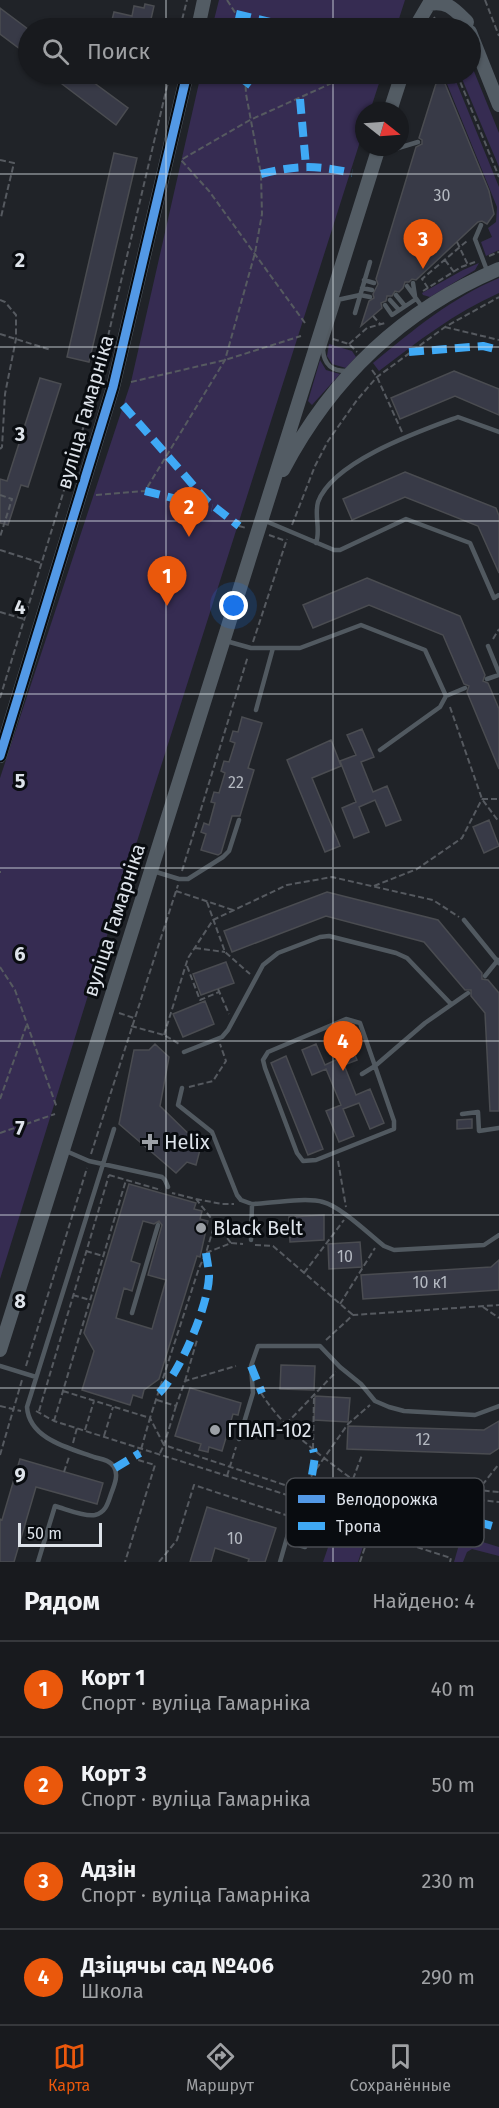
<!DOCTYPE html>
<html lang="ru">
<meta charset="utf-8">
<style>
body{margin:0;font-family:"Fira Sans",sans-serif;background:#25272b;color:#f1f3f6}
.compass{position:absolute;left:355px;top:102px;width:54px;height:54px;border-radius:50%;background:#181a1e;box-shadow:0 2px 4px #0004;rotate:107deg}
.scale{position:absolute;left:18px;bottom:15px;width:84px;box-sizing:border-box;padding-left:6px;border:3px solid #dee3ea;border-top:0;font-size:16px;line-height:21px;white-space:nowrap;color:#dee3ea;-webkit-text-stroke:4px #090c10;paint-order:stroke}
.you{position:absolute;left:234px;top:606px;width:21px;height:21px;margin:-15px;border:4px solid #fff;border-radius:50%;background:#1a73e8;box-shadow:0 0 0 9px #1a73e833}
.badge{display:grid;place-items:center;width:39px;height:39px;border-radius:50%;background:#ea580c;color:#fff;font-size:20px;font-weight:700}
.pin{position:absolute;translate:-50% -50px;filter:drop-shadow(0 2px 3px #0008)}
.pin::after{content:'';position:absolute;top:32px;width:21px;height:18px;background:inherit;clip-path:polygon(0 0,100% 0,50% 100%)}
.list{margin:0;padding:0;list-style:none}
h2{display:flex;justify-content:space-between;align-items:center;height:78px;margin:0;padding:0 24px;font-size:26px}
h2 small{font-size:20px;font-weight:400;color:#9fa1a4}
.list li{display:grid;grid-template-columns:39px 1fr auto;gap:18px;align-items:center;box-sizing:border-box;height:96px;padding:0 24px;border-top:2px solid #36383c}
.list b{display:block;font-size:22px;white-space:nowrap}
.list p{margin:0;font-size:20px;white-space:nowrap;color:#9fa1a4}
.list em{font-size:20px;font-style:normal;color:#9fa1a4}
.icon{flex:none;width:33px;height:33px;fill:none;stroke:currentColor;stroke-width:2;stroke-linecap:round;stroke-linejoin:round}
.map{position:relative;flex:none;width:499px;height:1562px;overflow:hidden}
.search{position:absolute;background:#181a1e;box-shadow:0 2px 4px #0004;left:18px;right:18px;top:18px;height:66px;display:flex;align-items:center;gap:15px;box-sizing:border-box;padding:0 21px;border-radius:33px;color:#9fa1a4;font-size:22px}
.sheet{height:462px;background:#181a1e}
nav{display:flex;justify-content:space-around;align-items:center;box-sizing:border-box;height:84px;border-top:2px solid #36383c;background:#181a1e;font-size:16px;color:#9fa1a4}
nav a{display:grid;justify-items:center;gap:3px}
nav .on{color:#ea580c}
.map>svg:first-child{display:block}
.green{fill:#362c52}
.building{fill:#383a47;stroke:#4a4c51;stroke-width:1.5;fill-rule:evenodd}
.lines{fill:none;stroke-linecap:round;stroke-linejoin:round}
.path{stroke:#565a60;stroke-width:2;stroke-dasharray:6 3;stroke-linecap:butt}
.lane{stroke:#515960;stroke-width:4.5}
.secondary{stroke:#535c64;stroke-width:14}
.quiet{stroke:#3fa9f5;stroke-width:8;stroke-dasharray:15 8;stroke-linecap:butt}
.cycleway-casing{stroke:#090c10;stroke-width:13}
.cycleway{stroke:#5399e6;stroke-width:9}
.grid{fill:none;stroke:#dee3ea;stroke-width:1.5;stroke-opacity:0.55}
.poi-dot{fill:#9ca0a6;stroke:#090c10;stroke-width:2}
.labels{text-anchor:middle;stroke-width:6;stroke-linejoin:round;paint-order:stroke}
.number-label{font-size:16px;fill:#b4b9c1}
.street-label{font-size:20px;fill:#dee3ea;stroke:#090c10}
.poi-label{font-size:20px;fill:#dee3ea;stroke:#090c10;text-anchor:start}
.key{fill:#090c10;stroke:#494c51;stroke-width:1.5}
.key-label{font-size:16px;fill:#dee3ea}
.grid-label{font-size:20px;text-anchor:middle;font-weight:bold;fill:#dee3ea;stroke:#090c10;stroke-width:6;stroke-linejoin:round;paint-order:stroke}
</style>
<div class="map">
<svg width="499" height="1562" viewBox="0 0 499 1562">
<rect width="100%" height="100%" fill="#202328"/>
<!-- green -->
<path class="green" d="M219,0H405L396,28H212Z
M471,64L499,133V167L460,74H470Z
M201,74H382L370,111H364V129L90,989L0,1279V778L131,382Z
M443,74H453L499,187V250L486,256L481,242L492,237L488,228L496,222L497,207Z
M479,263L475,270L430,297L423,295L422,293L463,270Z
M499,278V293C454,313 417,342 379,371L373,363C412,331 451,298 499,278Z
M329,344L352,351L356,357L346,368L332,364L327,356Z
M320,360L326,370L340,374L312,405L308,401Z
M336,1524L367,1534L358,1562H323Z
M462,1534L470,1537L469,1540H476L499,1547V1556L472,1549L467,1552L463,1562H454Z"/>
<!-- building -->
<path class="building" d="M145,4L154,6L151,19L156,20L154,28H110L114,12L132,16L134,6L144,8Z
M0,8L28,29V55L0,34Z
M49,74H82L128,108L116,125Z
M439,74H441L489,191L494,214L487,224L482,221L478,222L416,280L412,279L409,282H405L403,288L399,292L395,291L392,296H387L386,301L381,303L382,308L361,326L369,301L374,298L373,294L378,284L376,279L416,147L422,144V140L419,138Z
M114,153L137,158L89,362L67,357Z
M454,371L499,389V415L455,396L400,419L391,398Z
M40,378L61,384L28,487L21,485L8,525L0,523V479L7,481Z
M405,472L496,508L499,516V573L478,526L405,497L352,520L343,499Z
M367,578L460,616L485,675L483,681L488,683L499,709V769L467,692L469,686L464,684L443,635L369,605L313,628L303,605Z
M242,717L262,723L248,768L254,770L240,816H232L221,853L218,855L201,850L206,834L201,832L204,823L209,825L215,803L211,802L214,792L219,793L225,773L221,771L224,761L229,762L235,743L230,741L233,731L238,732Z
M362,729L374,757L361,762L373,792L387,786L401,820L386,826L375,800L359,807L369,832L354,838L342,808L356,802L340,761L356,755L347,735Z
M331,740L341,766L312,778L340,846L325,852L287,760Z
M489,820L499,846L484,853L473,827Z
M327,892L438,920L482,973V979L488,980L499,993V1111H490L485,1013L471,996V990H465L424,942L326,916L232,952L224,931Z
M226,962L234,983L201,995L193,974Z
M205,1001L214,1024L183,1037L173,1014Z
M346,1032L357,1060L344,1065L356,1095L370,1089L384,1123L370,1129L359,1103L343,1109L354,1136L339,1142L326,1111L341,1105L326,1069L312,1075L302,1050L316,1044L325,1065L340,1058L332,1037Z
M155,1044L169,1057L160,1106L201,1146L196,1165L187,1162L176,1173L119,1124L134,1050H149Z
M286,1056L323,1149L308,1155L271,1063Z
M472,1119V1128L457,1129V1120Z
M129,1184L196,1203L194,1209L202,1211L200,1219L208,1221L200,1257L197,1256L159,1379L144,1390L142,1398L133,1395L130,1405L82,1390L94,1351L84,1333ZM143,1221L154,1224L159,1221L162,1225L148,1275L166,1280L152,1329L116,1318L124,1288L132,1291L140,1264L131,1261Z
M324,1215V1240L290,1242L289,1217Z
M360,1242L362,1267L329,1269L328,1244Z
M499,1260V1290L363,1299L361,1275L491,1267Z
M281,1365L315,1366L314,1390L280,1389Z
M190,1388L241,1403L238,1415L233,1414L222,1451L209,1447L208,1452L199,1450L201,1444L175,1436Z
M315,1396L350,1398L348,1422L314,1420Z
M499,1421V1448L490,1454L347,1449L348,1426L484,1430Z
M20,1459L103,1483L97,1504L36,1487L14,1562H0V1519L2,1520Z
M207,1507L276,1528L265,1562H248L249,1559L215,1548L211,1562H190Z"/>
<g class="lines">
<!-- path -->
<path class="path" d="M227,0L236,14L241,28
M485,0L499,36
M434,17L439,28
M180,28L187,0
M457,74L499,177
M0,160L14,163L1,217
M457,242L468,265
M489,256L499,252
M445,260L454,272
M428,288L422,279L467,241
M423,291L461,267L475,262
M0,300L5,302L16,315V339L5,394L2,447L0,449
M373,316L381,325
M305,323L209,191L181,160L250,120L341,79L348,74
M445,327L499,340
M0,334L51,350
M333,339L349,344L357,352
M349,344L367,328L385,323
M372,370L377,377L402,432
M131,382L225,360L301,336
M0,495L12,499L0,537
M96,495L145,491L225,360L255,253L262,214L261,174L246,94L245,74
M292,525L315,466L328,441L357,400L377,377L445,327L499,297
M239,526L246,528
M269,535L286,541
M0,550L41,563
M0,612L24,619
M493,639L499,629
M253,642L287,539
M0,698L97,383L170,74
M450,707L482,799L499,822
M482,799H499
M0,871V873
M182,871L248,656
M374,886L417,869L462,838L482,799
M176,891L233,910
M207,902L225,952L250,974
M195,948L225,952
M187,966L200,1000L219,992
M0,967L15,990L57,1108
M218,989L229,1014
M119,1013L134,1018
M131,1026L164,1035L181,1045
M164,1035L188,958L213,920L287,885L332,877L433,900L459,917
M189,1087L213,1081L226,1061L220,1044
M0,1099L27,1024
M0,1133L55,1114
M91,1154L178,885
M338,1161L346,1207
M109,1175L161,1190
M196,1199L222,1204H234
M216,1224L231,1243
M255,1245L273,1246L353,1315
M86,1251L103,1256
M206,1253L231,1243L243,1244
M304,1273L344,1220
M73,1295L90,1300
M340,1304L375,1248
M483,1307L499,1318
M326,1340L353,1315L499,1305
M26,1366L87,1168
M185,1381L197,1340
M63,1391L150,1418L138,1460L155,1465L125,1562
M261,1393C290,1439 342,1470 385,1504
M157,1400L176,1406L185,1381L236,1366
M0,1406L21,1411
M176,1406L164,1445L303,1491L330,1498L477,1490L499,1492
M36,1411L54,1421L328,1508L470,1499L499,1502
M39,1411L109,1175
M54,1421L126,1180
M286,1424L336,1372
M85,1430L94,1401
M104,1436L113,1407
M73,1443L77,1428
M313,1449L314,1394
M160,1453L164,1445L150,1418L199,1268L206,1253L215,1223L196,1199L172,1193
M0,1455L22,1380
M64,1472L69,1457
M227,1476L236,1447
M353,1479L362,1455
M471,1499L499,1464
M159,1562L177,1540L194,1485L292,1517L298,1500L312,1475L348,1424L370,1405
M360,1562L370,1532L451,1558L450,1562"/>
<!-- lane -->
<path class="lane" d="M381,147L385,152L418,142
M481,225L475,239L488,273
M364,280L374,283
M413,283L415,296
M407,286L423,308
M362,288L372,290
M396,295L405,306
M337,300L360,295L370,297
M339,300L323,350C324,365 332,371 347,371
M390,300L399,310
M385,305L392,315L416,299
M355,313L370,262
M263,520L334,550H340L406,519L470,543L494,598L499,595
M316,543C321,530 314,516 318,502C333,461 420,431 458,417L499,432
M226,641L251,648H300L361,625L425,650L446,696
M488,646L499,673
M487,679L499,675
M256,710L273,648
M380,750L440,707L446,696L465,688
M153,871L179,879H188L223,857L229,851L239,820
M464,920L499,963
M485,976L498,960
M184,1052L222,1037L228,1030L263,965L278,953L320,937L329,936L396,953L407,958L451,1004
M362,1074L375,1066L360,1023L346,1019L268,1052L263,1060L265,1068L297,1153L303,1161L316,1160L394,1129V1121L375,1066L425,1023L468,993
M182,1088L178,1105L212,1132L237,1195L241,1200L252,1204
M462,1114L478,1112L479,1131L499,1128
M66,1151L89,1161L162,1177L165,1180L168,1187
M251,1240L252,1204C271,1203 307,1197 323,1202C340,1206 370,1235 384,1246L394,1250L484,1245L499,1235
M132,1313L158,1225
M0,1366L36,1377
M239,1439L253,1393L251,1366L258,1346H320L340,1367L361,1384L375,1401L389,1407L404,1411L475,1415L499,1406
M286,1541L305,1547
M38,1562L55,1506C66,1509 84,1517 95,1515C106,1512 108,1503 111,1494C114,1486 119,1475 114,1467C110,1460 101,1459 94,1457C69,1448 29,1439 27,1407L114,1129
M280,1562L290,1527"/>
<!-- secondary -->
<path class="secondary" d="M419,21L429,4C447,0 455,10 467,22
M198,28L204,0
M470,32L499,105
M390,111L402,74
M283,470C332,377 402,310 499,269
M0,756L113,387L187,74
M0,1350L379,147"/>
<!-- quiet -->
<path class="quiet" d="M236,14L288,26L310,28
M365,28H370
M245,86L254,74
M300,99L306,166
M261,174C297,165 316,165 352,173
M409,352L483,346L499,350
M123,405L207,501L239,526
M145,491L212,508
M251,1366L262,1393
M159,1393C180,1373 208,1306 209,1277C209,1269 207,1261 206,1253
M115,1468L140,1453
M312,1475L315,1457L313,1449
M411,1503L499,1528
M292,1517L319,1525L335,1522L370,1532"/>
<defs>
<path id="cycleway" d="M0,756L113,387L187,74"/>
</defs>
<!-- cycleway casing -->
<use href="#cycleway" class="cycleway-casing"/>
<!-- cycleway -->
<use href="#cycleway" class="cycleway"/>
</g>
<!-- grid -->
<path class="grid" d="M166,0V28M333,0V28M166,74V1562M333,74V1562M0,174H499M0,347H499M0,521H499M0,694H499M0,868H499M0,1041H499M0,1215H499M0,1388H499"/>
<!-- markers -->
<g class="poi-dot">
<path d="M147 1133h6v6h6v6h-6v6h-6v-6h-6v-6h6z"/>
<circle cx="201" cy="1228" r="6"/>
<circle cx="215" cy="1430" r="6"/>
</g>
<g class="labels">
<!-- number labels -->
<g class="number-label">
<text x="442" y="201">30</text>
<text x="236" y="788">22</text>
<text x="345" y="1262">10</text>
<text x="430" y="1288">10 к1</text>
<text x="423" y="1445">12</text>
<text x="235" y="1544">10</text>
</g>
<!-- street labels -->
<g class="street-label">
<text transform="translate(85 412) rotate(-74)" y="7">вуліца Гамарніка</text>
<text transform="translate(114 920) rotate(-72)" y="7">вуліца Гамарніка</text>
</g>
<!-- poi labels -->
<g class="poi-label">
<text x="164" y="1149">Helix</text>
<text x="213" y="1235">Black Belt</text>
<text x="227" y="1437">ГПАП-102</text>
</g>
</g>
<!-- legend -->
<rect x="286" y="1478" width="198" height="69" rx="9" class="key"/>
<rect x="298" y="1495" width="27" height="8" fill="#5399e6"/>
<rect x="298" y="1522" width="27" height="8" fill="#3fa9f5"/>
<g class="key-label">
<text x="336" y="1505">Велодорожка</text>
<text x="336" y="1532">Тропа</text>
</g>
<g class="grid-label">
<text x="20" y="267">2</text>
<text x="20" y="441">3</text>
<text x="20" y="614">4</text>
<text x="20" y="788">5</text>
<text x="20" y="961">6</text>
<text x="20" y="1135">7</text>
<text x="20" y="1308">8</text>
<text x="20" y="1482">9</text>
</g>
</svg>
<svg class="compass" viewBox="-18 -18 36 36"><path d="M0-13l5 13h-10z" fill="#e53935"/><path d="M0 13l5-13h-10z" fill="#9fa1a4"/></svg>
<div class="scale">50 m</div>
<div class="you"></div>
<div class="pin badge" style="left:167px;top:606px">1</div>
<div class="pin badge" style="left:189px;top:537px">2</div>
<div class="pin badge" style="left:423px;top:269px">3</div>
<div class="pin badge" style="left:343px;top:1071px">4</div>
<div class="search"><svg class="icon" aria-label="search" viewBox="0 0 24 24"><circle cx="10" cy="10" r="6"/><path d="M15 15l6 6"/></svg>Поиск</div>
</div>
<section class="sheet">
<h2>Рядом<small>Найдено: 4</small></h2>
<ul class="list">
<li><span class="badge">1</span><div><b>Корт 1</b><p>Спорт · вуліца Гамарніка</p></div><em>40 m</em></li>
<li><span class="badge">2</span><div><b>Корт 3</b><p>Спорт · вуліца Гамарніка</p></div><em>50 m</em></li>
<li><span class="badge">3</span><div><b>Адзін</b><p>Спорт · вуліца Гамарніка</p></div><em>230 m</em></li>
<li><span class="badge">4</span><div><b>Дзіцячы сад №406</b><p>Школа</p></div><em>290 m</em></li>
</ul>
</section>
<nav>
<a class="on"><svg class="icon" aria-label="map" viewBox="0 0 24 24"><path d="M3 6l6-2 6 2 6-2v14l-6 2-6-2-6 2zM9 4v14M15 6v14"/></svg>Карта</a>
<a><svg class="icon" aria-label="directions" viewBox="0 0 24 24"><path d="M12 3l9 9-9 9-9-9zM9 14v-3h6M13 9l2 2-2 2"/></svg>Маршрут</a>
<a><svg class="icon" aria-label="saved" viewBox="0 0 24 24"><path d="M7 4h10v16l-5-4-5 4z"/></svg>Сохранённые</a>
</nav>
